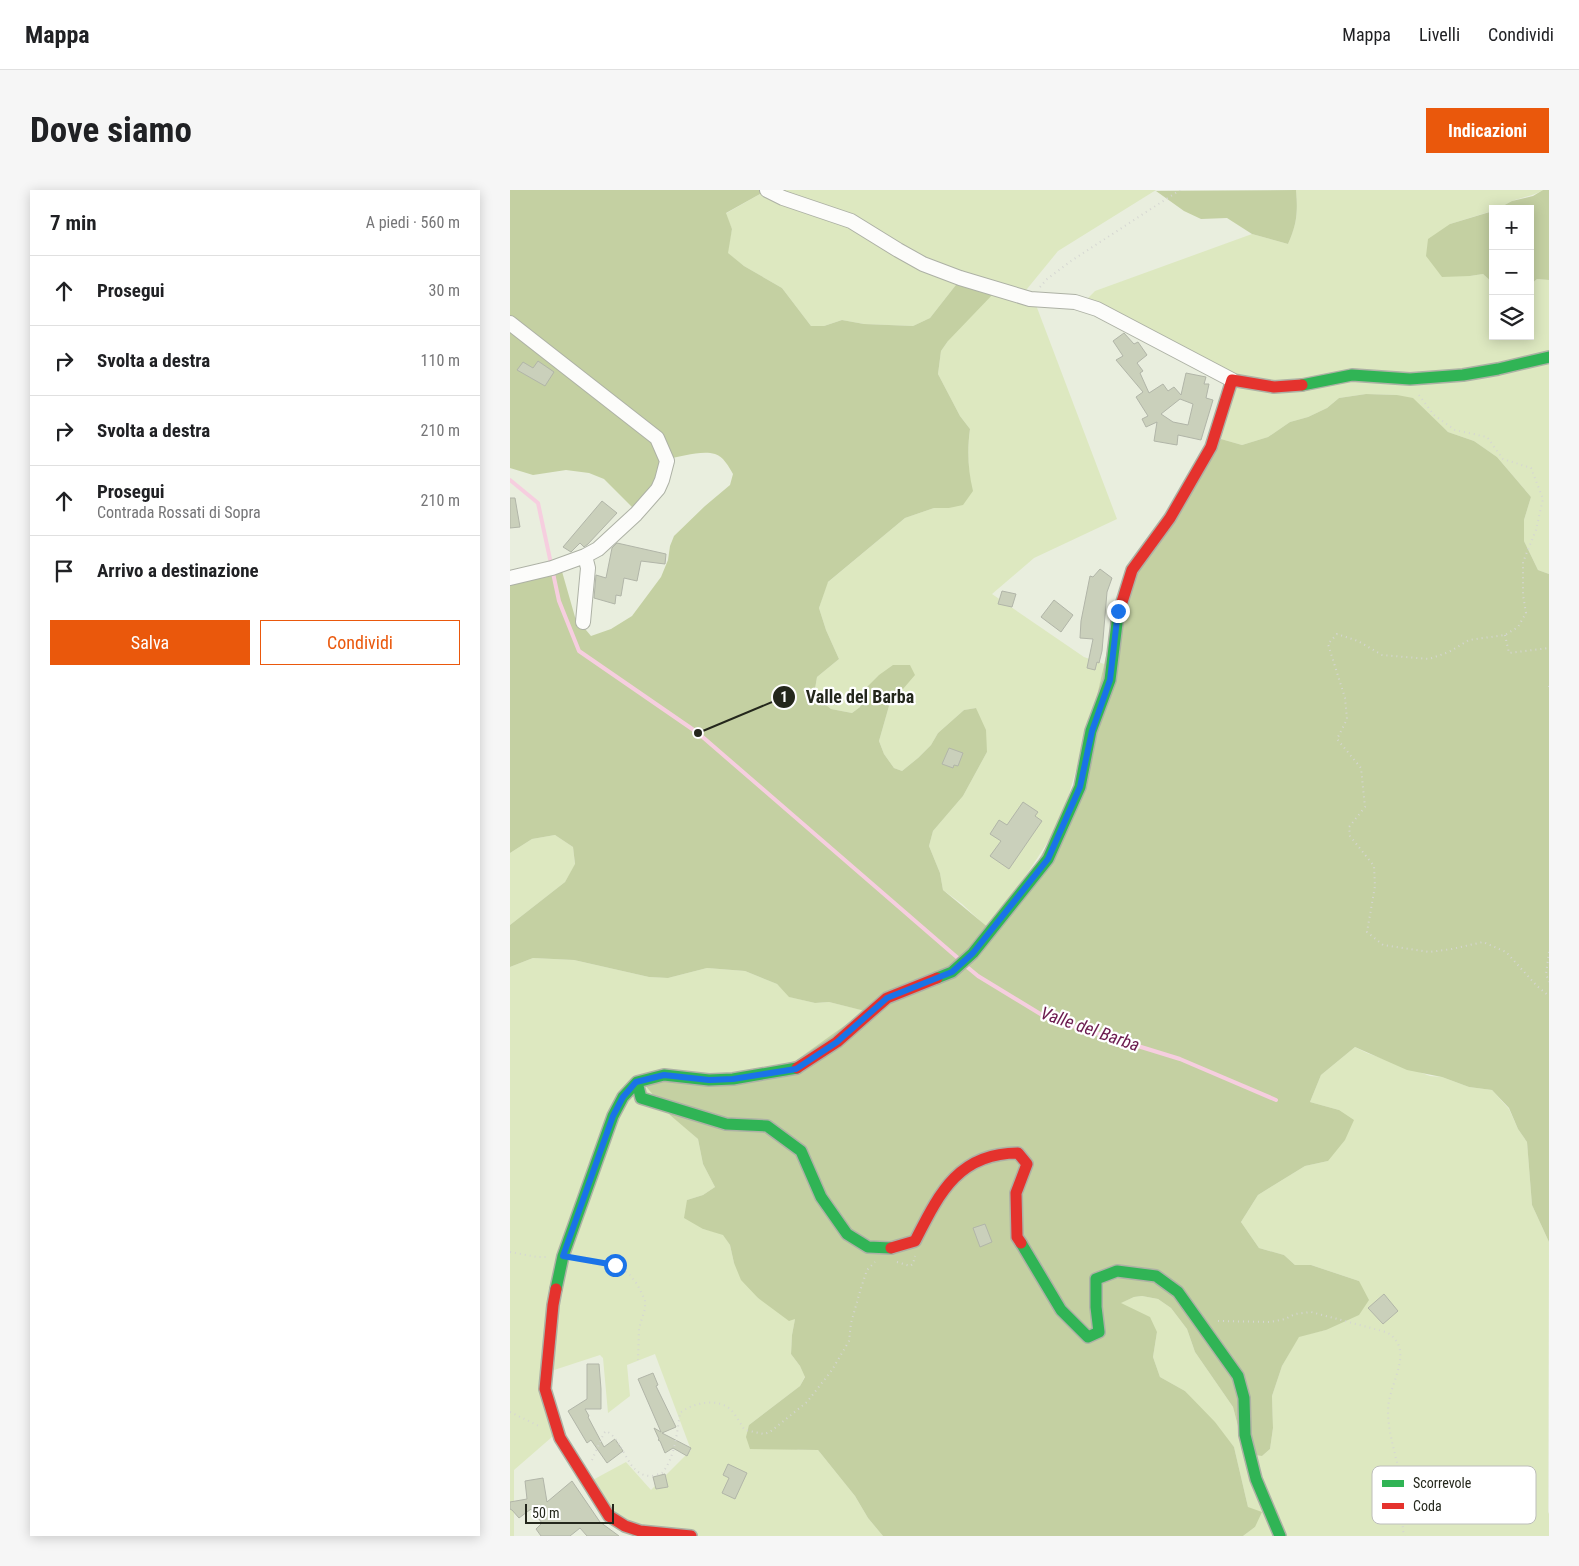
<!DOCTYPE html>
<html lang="it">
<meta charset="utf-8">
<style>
body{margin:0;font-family:"Roboto Condensed",sans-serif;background:#f6f6f6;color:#202124}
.controls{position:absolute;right:15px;top:15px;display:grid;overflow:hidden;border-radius:0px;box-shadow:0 2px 12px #0003}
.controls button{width:45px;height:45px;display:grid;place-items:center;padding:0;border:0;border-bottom:1px solid #e0e0e0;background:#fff;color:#202124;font:25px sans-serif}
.scale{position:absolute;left:15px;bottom:12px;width:89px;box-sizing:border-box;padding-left:5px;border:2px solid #24271c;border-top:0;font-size:14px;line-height:18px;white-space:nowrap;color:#24271c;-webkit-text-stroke:4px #fff;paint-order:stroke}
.stop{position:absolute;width:15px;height:15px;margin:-11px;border:4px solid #1a73e8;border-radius:50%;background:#fff}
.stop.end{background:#1a73e8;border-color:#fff;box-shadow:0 1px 5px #0008}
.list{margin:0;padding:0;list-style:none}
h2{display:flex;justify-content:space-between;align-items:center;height:65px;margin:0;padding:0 20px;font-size:21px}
h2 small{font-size:16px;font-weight:400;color:#757577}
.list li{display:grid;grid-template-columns:32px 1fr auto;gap:15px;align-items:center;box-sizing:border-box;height:70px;padding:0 20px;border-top:1px solid #e0e0e0}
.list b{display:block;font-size:19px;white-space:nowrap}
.list p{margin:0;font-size:16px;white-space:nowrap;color:#757577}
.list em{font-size:16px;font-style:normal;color:#757577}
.actions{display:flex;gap:10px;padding:15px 20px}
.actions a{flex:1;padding:11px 0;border:1px solid #ea580c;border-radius:0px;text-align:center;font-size:18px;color:#ea580c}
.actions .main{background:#ea580c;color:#fff}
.icon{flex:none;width:28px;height:28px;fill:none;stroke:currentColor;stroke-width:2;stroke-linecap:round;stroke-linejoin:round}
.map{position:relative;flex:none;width:1039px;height:1346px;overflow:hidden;border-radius:0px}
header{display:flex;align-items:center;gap:30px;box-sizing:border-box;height:70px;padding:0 25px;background:#fff;border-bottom:1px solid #e0e0e0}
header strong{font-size:24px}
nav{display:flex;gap:28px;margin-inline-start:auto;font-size:18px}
.intro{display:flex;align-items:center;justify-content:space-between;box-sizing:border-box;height:120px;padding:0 30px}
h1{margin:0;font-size:35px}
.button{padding:12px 22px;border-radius:0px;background:#ea580c;color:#fff;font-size:18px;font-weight:700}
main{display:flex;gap:30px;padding:0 30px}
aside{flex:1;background:#fff;border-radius:0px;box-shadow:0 2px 12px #0003}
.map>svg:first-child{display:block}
.green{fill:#dde8c0}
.forest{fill:#c4d0a2}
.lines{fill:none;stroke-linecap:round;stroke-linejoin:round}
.stream{stroke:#f6cedf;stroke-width:4}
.building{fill:#cad0bb;stroke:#b1b5a8;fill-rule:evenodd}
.street-casing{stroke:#adb1a5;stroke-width:16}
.fast-casing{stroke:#adb1a5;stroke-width:14}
.jam-casing{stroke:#adb1a5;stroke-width:14}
.path{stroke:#d5d6d2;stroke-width:2;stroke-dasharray:1 4;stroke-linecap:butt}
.street{stroke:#fcfcfa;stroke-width:14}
.fast{stroke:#30b455;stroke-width:11}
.jam{stroke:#e5322d;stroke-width:11}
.route{stroke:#1a73e8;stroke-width:6}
.labels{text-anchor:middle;stroke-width:4.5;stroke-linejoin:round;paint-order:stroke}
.water-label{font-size:18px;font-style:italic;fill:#6b1a4e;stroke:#fff}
.key{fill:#fff;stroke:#bdbebb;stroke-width:1}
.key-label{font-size:14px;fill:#24271c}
.leader{fill:none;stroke:#24271c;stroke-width:2}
.callout-dot{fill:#24271c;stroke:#fff;stroke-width:2}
.mark-label{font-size:15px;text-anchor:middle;font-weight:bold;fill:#fff}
.callout-label{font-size:18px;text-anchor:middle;font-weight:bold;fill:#24271c;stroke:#fff;stroke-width:4.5;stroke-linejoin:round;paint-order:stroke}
</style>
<header>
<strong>Mappa</strong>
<nav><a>Mappa</a><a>Livelli</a><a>Condividi</a></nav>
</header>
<div class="intro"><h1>Dove siamo</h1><a class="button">Indicazioni</a></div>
<main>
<aside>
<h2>7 min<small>A piedi · 560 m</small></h2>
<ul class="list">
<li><svg class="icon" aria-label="ahead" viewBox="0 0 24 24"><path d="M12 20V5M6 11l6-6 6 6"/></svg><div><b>Prosegui</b></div><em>30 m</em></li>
<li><svg class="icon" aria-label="right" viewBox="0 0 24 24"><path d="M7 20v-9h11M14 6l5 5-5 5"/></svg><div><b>Svolta a destra</b></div><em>110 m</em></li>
<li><svg class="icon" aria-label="right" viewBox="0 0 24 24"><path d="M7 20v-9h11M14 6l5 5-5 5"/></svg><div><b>Svolta a destra</b></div><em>210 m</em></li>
<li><svg class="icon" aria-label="ahead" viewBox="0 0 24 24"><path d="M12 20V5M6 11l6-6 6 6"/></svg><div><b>Prosegui</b><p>Contrada Rossati di Sopra</p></div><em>210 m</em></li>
<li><svg class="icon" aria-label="arrive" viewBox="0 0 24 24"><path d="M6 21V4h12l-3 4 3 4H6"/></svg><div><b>Arrivo a destinazione</b></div></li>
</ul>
<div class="actions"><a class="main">Salva</a><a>Condividi</a></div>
</aside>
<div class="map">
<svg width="1039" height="1346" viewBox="0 0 1039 1346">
<rect width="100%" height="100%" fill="#e9eede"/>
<!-- green -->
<path class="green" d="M257,0H646L548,61L508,110L526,115L607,329L524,368L482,404L574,467L594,474L588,504L551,632L480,740L452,714L433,700L430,683L419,656L423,641L453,606L477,562L466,518L454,520L428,543L421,555L408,568L392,581L384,578L374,564L369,551L381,509L393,499L356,498L350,517L342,523L321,519L304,505L307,487L329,469L316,440L309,418L317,393L395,328L424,318H439L462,301C458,280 457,261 460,239L450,226L428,184L431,161L438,151L449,91L420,128L403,136L354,134L332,130L314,136H301L272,98L234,76L217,63L222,39L215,24Z
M786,0H1033C1023,6 1013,7 1002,11C995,14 990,19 983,19L982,21L940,34L960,86L973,84L983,93V146H1020V95L1027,89L1039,90V384L1028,380L1014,351V330L1021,307L987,267L964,251L938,242L921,227L887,205L856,204L829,208L817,218L798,227L780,232L758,247L732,255L711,249L717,195L570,116L585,101L742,44L778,54C787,33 788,23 786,0Z
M45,645L63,657L65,675L55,692L0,735V663L22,649Z
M23,768L64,770L139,787L158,788L197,778L235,781L267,794L280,807L305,813L319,812L356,821L285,871L177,939L188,949L193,974L205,997L193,1005L177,1010L193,1039L213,1044L220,1055L224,1073L248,1108L285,1129L282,1145L281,1164L290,1176L295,1186L290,1196L239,1235L288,1260H308L345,1306L358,1328L373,1346H144L116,1336L79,1292L116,1272L141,1300L181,1260L145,1164L117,1175L120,1206L98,1223L93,1168L90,1165L38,1182L50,1240L4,1280V1346H0V777Z
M845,857L857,863L920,886L932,887L959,897L982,900L999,919L1008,939L1017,952L1022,1015L1039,1052L1038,1322L1039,1324V1346H733L745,1337L738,1317L724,1257L675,1201L650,1187L643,1167L647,1142L610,1113L624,1107L632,1106L648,1109L661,1118L677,1139L685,1162L723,1217L731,1248L752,1266L760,1259L763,1238L762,1206L772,1176L789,1146L816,1140L849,1091L801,1075H785L774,1065L749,1058L731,1032L748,1005L795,976L818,971L829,920L800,912L811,885Z"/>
<!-- forest -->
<path class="forest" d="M0,0H257L216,23L222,39L218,63L234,76L272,98L301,136H314L332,130L354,134L403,136L420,128L449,91L485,102L438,151L431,161L428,184L450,226L460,239C457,261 458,280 463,301L453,315L439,318H424L395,328L318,392L309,418L316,440L329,469L307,487L304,505L321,519L342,523L350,517L356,498L369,485L383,475H400L405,485L393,499L381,509L369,551L374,564L384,578L392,581L408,568L421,555L428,543L454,520L466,518L476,540L477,562L453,606L423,641L419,656L430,683L433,700L480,739L522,681L551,632L571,577L614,386L711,249L732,255L758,247L780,232L798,227L817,218L829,208L856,204L887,205L903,208L938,242L964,251L987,267L1021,307L1014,330V351L1028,380L1039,384V1052L1022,1015L1017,952L1008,939L999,918L982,900L959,897L932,887L897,880L845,857L811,885L800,912L829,920L844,930L835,950L818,971L795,976L748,1005L731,1032L749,1058L774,1065L785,1075H801L849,1091L859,1110L849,1125L816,1140L789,1147L772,1176L762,1206L763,1238L760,1259L752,1266L740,1264L731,1248L723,1217L685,1162L677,1139L661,1118L648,1109L632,1106L624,1107L611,1113L640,1127L647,1142L643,1167L650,1187L675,1201L705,1232L724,1257L738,1317L752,1322L745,1337L733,1346H373L358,1328L345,1306L308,1260L240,1259L236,1247L239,1235L290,1196L295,1187L290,1176L281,1164L282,1145L285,1129L279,1131L248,1108L231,1090L224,1073L220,1055L213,1045L193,1039L174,1028L177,1010L193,1005L205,997L193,974L188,949L160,925L129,888L247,883L285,871L355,821L319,812L305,813L279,807L267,794L235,781L197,778L158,788L139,787L64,770L23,768L0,777V735L55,692L65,674L63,657L45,645L22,649L0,663V388L51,378L65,427L81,446L101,439L122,426L151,387L158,370L160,356L164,346L195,316L220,295L223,284C219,277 213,266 205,264C191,260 171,267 157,269L130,325L94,289L79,283L56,280L23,285L0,278Z
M786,0C788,22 787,34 778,54L742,44L717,28L691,29L674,21L646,1Z
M1033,0H1039V90L1027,89L1020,95V19H987L1002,11L1023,6Z
M983,21V93L973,84L960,86L932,87L916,66L918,49L940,34Z"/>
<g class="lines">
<!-- stream -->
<path class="stream" d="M0,290L28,313L49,411L69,461L188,543L449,769
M456,776L468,786L537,828L670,869L766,910"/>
</g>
<!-- building -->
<path class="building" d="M614,143L624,154L628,152L637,165L627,173L633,181L630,183L639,203L653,194L658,201L664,197L671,205L676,183L696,187L694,194H699L696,208L703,210L691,250L668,245L667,255L644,251L647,232L636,237L632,229L638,226L626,207L633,202L606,170L613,166L603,151ZM670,209L683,214L678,235L663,232L651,224Z
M28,171L44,182L35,196L7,180L13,172L23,178Z
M0,308H5L10,337L0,338Z
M92,311L107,323L78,354L74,357L70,353L61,362L53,357Z
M107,353L156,364L155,374L131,371L127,391L114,388L111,406L106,405L105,414L84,408L86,385L96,388L102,358Z
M590,379L602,388L597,402L592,461L589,473L587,472L585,480L577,478L583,449L570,448L571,431L580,386L583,387Z
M492,401L506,404L502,417L488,414Z
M544,410L563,425L551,442L531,427Z
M439,558L453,563L448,576L444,575L443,578L432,574Z
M513,612L528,622L525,626L532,631L499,679L480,666L491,651L480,644L489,630L497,635Z
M475,1034L482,1052L470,1057L463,1038Z
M874,1104L888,1121L873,1134L858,1118Z
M77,1174H89L91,1199V1219H75L79,1226L78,1227L94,1257L105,1249L113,1261L97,1273L81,1250L77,1253L58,1221L77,1209Z
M143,1183L148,1195L146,1196L166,1237L152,1243L181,1258L177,1266L163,1258L155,1263L150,1251L148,1250L149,1249L144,1238L151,1242L128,1189Z
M218,1274L237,1283L225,1309L212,1303L219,1288L213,1285Z
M155,1284L158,1297L146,1299L143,1287Z
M33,1288L37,1312L62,1291L90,1332L109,1346H77L70,1338L60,1346H31L26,1339L32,1333L21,1319L9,1328L2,1320L0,1319V1312L17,1309L15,1291Z"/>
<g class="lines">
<defs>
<path id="street" d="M257,0L273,8L341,31L388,60L413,74L450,88L520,109L565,112L587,119L722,190
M0,133L147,248L157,271L152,290L148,299L126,324L88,359L75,366L42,378L0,388
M73,432L78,378L75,366"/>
<path id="fast" d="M792,195L842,185L900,189L953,185L988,179L1039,167
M427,788L442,782L463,763L538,669L570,597L581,541L600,490L608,425
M127,892L131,908L216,934L257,936L291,961L311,1007L337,1044L358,1057L381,1058
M511,1053L551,1120L578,1147L589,1142L586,1117V1089L607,1081L646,1086L668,1102L728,1186L734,1208L735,1245L746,1289L770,1346
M46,1099L53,1066L103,926L113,907L127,892L154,885L199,890L223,889L287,878"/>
<path id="jam" d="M608,425L622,380L660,328L701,257L722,190L764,197L792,195
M287,878L327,852L377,808L427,788
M381,1058L405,1051C429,1004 448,963 508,963L517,974L506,1003L507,1047L511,1053
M46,1099L43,1115L35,1199L50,1248L99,1326L115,1336L130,1341L181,1346"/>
</defs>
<!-- street casing -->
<use href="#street" class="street-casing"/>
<!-- fast casing -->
<use href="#fast" class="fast-casing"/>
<!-- jam casing -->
<use href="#jam" class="jam-casing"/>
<!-- path -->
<path class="path" d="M530,97L537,89L561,71L670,0
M909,205L924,225L945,240L977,247L993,269L1021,278L1033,309L1026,340L1013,372V405L1016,423L1008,437L995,445L959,450L939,462L919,469L872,465L848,451L827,444L818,454L835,508L837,529L827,549L851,578L855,617L839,637L840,646L864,676L865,696L857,742L873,755L919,762L942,759L973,752L996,762L1027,796L1039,806
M995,445L999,463L1039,458
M1039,496V501
M1039,762L1036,784L1039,792
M0,1062L27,1067H38
M68,1069L105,1075L119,1084L127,1094L135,1110V1119L129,1138L128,1170
M387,1072L400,1076L403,1074L405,1066
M708,1131L760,1132L775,1129L785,1124L801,1122L876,1142C904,1157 883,1188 879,1211C876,1228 881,1248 885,1264C886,1271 889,1276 890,1283C893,1302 892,1321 893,1341L895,1346
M0,1222L29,1236
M82,1270L94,1243L96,1241C115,1250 116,1286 141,1286C144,1286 149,1284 152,1283C165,1268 167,1242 170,1223C182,1213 208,1207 221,1220C227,1226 230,1234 235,1240L254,1244L260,1242L297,1212L322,1180L339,1151L341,1133L351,1098L357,1080L365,1072"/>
<!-- street -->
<use href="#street" class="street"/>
<!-- fast -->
<use href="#fast" class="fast"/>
<!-- jam -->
<use href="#jam" class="jam"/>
</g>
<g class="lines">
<!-- route -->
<path class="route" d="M105,1075L53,1066L103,926L113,907L126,892L154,885L199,890L223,889L286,879L327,852L377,808L442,782L463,763L538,669L570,597L582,541L600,490L608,421"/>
</g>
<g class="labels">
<!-- water labels -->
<g class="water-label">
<text transform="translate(580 839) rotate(19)" y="6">Valle del Barba</text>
</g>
</g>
<!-- legend -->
<rect x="862" y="1276" width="164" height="58" rx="8" class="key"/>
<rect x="872" y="1290" width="22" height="7" fill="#30b455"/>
<rect x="872" y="1313" width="22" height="6" fill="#e5322d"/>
<g class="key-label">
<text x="903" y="1298">Scorrevole</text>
<text x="903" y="1321">Coda</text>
</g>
<!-- callouts -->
<path class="leader" d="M188 543L274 507"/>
<g class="callout-dot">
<circle cx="188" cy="543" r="5"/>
<circle cx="274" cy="507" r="12"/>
</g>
<g class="mark-label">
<text x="274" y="512">1</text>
</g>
<g class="callout-label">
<text x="350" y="513">Valle del Barba</text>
</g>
</svg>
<div class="controls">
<button>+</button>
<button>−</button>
<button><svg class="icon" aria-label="layers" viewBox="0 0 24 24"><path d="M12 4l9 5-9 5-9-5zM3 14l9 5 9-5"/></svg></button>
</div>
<div class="scale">50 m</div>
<div class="stop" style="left:105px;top:1075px"></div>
<div class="stop end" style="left:608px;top:421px"></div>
</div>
</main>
